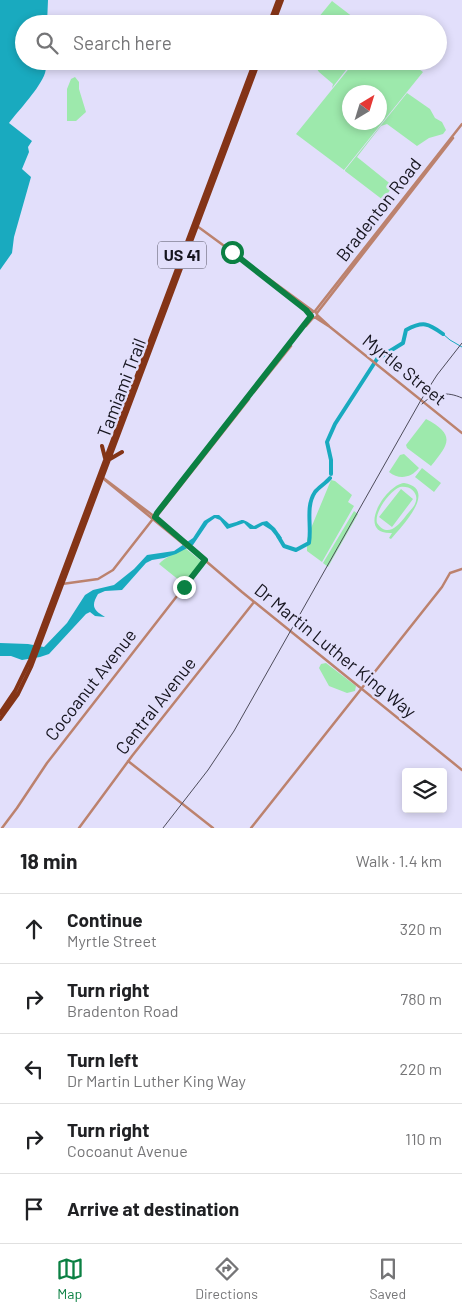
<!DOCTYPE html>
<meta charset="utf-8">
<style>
body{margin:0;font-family:Barlow,sans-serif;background:#f6f6f6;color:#202124}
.controls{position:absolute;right:15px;bottom:15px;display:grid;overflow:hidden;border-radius:5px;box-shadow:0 2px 8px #0003}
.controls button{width:45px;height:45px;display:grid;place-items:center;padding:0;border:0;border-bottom:1px solid #e0e0e0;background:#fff;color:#202124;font:25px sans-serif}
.compass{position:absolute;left:342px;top:85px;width:45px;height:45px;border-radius:50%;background:#fff;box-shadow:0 2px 8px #0003;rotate:38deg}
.stop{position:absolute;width:15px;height:15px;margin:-11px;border:4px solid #0b8043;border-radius:50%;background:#fff}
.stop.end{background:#0b8043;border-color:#fff;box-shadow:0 1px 5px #0008}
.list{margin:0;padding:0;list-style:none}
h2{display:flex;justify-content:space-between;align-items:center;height:65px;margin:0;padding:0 20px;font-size:21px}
h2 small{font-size:16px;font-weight:400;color:#757577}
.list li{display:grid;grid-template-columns:32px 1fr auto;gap:15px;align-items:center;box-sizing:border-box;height:70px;padding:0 20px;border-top:1px solid #e0e0e0}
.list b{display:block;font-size:19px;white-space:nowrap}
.list p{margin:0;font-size:16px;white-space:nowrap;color:#757577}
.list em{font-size:16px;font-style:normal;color:#757577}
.icon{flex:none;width:28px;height:28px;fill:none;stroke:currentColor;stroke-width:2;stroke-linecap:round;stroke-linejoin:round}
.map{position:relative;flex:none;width:462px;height:828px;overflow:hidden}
.search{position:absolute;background:#fff;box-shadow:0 2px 8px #0003;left:15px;right:15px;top:15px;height:55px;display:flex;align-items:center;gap:12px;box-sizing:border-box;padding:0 18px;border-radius:28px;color:#757577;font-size:19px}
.sheet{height:415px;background:#fff}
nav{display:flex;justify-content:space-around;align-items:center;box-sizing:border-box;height:70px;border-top:1px solid #e0e0e0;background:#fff;font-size:14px;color:#757577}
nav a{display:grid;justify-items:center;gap:2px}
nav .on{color:#0b8043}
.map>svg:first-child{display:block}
.green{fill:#9de9ac;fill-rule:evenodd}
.water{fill:#19aabf}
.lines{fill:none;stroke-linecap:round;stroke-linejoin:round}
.stream{stroke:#19aabf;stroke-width:1}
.river{stroke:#19aabf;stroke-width:4}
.minor{stroke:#bc826e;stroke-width:2.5}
.major{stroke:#843417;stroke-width:4}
.rail{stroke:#4d4b5a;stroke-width:1}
.route{stroke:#0b8043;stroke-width:6}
.labels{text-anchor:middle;stroke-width:5;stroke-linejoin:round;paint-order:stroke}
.shield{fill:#e2dffb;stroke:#525160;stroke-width:1}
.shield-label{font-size:16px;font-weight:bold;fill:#15141e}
.street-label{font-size:18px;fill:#15141e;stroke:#e2dffb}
</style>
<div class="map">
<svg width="462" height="828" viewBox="0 0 462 828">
<rect width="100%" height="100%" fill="#e2dffb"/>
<!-- green -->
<path class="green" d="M332,1L362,24H313Z
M314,61H333L343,69L344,64L347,61H353L332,88L333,84L319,72L314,65Z
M355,61H408L423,72L344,170L296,134ZM380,92V122H350V92Z
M75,77L79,82V89L86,112L76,121H67V89L71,79Z
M407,93L430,109L435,118L442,122L446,130L443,134L429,138L417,146L387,124L381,126L357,157L393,186L383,200L345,171V170Z
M426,419C456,435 449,444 431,466L407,448L406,445Z
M404,454L419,468C411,478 399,480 389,472L400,455Z
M422,468L441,483L434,492L415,477Z
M331,480L335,481L352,495L348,502L354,506L322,562L307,551V539L309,533Z
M404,483C439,489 401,527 391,539L389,538L392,533C355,535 385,485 404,483ZM400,487C410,485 420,493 415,504C413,508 408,513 405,517C398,526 387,538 377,523C374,512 390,491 400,487Z
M401,489L413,499L392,527L379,517Z
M354,511L358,514L328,567L323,563Z
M185,548L201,561L185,585L159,564C166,556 176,554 185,548Z
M326,663L356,686L355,691L347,693L329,686L319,668L321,664Z"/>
<!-- water -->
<path class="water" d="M0,0H48L47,24H24V61H46C46,65 46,70 45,73C40,88 19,110 9,123L32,141L28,147L29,152L22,169L31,177L14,237L12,253L0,270Z
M214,515H219L229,524C245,521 238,516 254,526L262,522L267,521L275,528L282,538L279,540L271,530L263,525L256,529H250L244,523L227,529L220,520L215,518L208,523L193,545L176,554L164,558L152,560L146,563L122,590L105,591L98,594C91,606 93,610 105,617L95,616L90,612L86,614L49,654L40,657L22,660L11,656H0V643L28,644L44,647L67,623L85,595L93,590L114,585L134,569L147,555L174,551L193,538L204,521Z"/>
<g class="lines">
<!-- stream -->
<path class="stream" d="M443,334L450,340L462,347"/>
<!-- river -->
<path class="river" d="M331,474V460L327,442L335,424L377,359L403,343L406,330C423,321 428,323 443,334
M278,536L284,546L296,550L309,543C312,526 305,507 315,492C319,487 326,483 330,478"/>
<!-- minor -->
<path class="minor" d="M197,226L313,311
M240,258L299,304
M315,311L462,124
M317,313L453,138
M317,315L329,326
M316,318L330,327L462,433
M306,326L313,318L317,317V314L315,311L311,313L313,318
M254,392L291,346
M102,477L151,514L242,592L462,770
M105,480L187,547L194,551
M157,516L249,399
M62,584L98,579L113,570L311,317
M128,761L213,828
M2,828L17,808L47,763L205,560
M79,828L132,756L254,602
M251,828L442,587L450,573L462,569"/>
<!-- major -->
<path class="major" d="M269,24L278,0
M273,24L282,0
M102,446L105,458
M110,459L122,452
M0,713L15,691L30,660L255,61
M0,719L18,694L31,667L259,61"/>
<!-- rail -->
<path class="rail" d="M422,404C433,393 447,391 462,398
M163,828L208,770L234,731L421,400L437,375L462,343"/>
</g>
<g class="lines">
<!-- route -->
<path class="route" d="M184,587L205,560L155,517L157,513L311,316L306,310L232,252"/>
</g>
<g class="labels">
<!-- shield labels -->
<rect class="shield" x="158" y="241.5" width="48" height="27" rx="4"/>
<g class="shield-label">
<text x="182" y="261">US 41</text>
</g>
<!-- street labels -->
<g class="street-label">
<text transform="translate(379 210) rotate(-52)" y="6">Bradenton Road</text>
<text transform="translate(404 370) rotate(39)" y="6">Myrtle Street</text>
<text transform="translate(122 388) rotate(-69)" y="6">Tamiami Trail</text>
<text transform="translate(335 651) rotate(39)" y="6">Dr Martin Luther King Way</text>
<text transform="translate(91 685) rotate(-52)" y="6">Cocoanut Avenue</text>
<text transform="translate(156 706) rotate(-52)" y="6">Central Avenue</text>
</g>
</g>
</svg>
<div class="controls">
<button><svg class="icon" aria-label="layers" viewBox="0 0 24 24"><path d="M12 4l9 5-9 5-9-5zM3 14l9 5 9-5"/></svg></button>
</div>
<svg class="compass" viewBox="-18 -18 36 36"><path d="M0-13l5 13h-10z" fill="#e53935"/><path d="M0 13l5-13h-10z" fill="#757577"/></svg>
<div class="stop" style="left:232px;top:252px"></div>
<div class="stop end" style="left:184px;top:587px"></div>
<div class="search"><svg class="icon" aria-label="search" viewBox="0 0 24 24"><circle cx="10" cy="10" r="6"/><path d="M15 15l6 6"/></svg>Search here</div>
</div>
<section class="sheet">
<h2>18 min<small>Walk · 1.4 km</small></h2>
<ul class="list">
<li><svg class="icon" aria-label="ahead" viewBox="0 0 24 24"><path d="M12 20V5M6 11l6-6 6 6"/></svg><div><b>Continue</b><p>Myrtle Street</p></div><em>320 m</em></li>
<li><svg class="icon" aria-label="right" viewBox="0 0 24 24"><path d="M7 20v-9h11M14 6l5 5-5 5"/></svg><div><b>Turn right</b><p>Bradenton Road</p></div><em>780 m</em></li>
<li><svg class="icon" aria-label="left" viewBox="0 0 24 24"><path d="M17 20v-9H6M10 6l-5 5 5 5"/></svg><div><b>Turn left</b><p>Dr Martin Luther King Way</p></div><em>220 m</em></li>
<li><svg class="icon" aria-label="right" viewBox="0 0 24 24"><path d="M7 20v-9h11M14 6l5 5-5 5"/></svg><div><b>Turn right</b><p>Cocoanut Avenue</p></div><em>110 m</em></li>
<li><svg class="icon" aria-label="arrive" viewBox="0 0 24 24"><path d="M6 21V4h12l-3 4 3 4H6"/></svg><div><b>Arrive at destination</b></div></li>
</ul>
</section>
<nav>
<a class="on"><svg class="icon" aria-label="map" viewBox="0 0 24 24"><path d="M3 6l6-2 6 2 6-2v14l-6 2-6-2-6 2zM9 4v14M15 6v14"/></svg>Map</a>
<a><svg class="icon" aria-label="directions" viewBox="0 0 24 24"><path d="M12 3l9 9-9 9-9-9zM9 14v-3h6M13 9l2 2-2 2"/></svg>Directions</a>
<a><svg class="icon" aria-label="saved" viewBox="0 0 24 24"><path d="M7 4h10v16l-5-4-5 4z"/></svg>Saved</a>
</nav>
